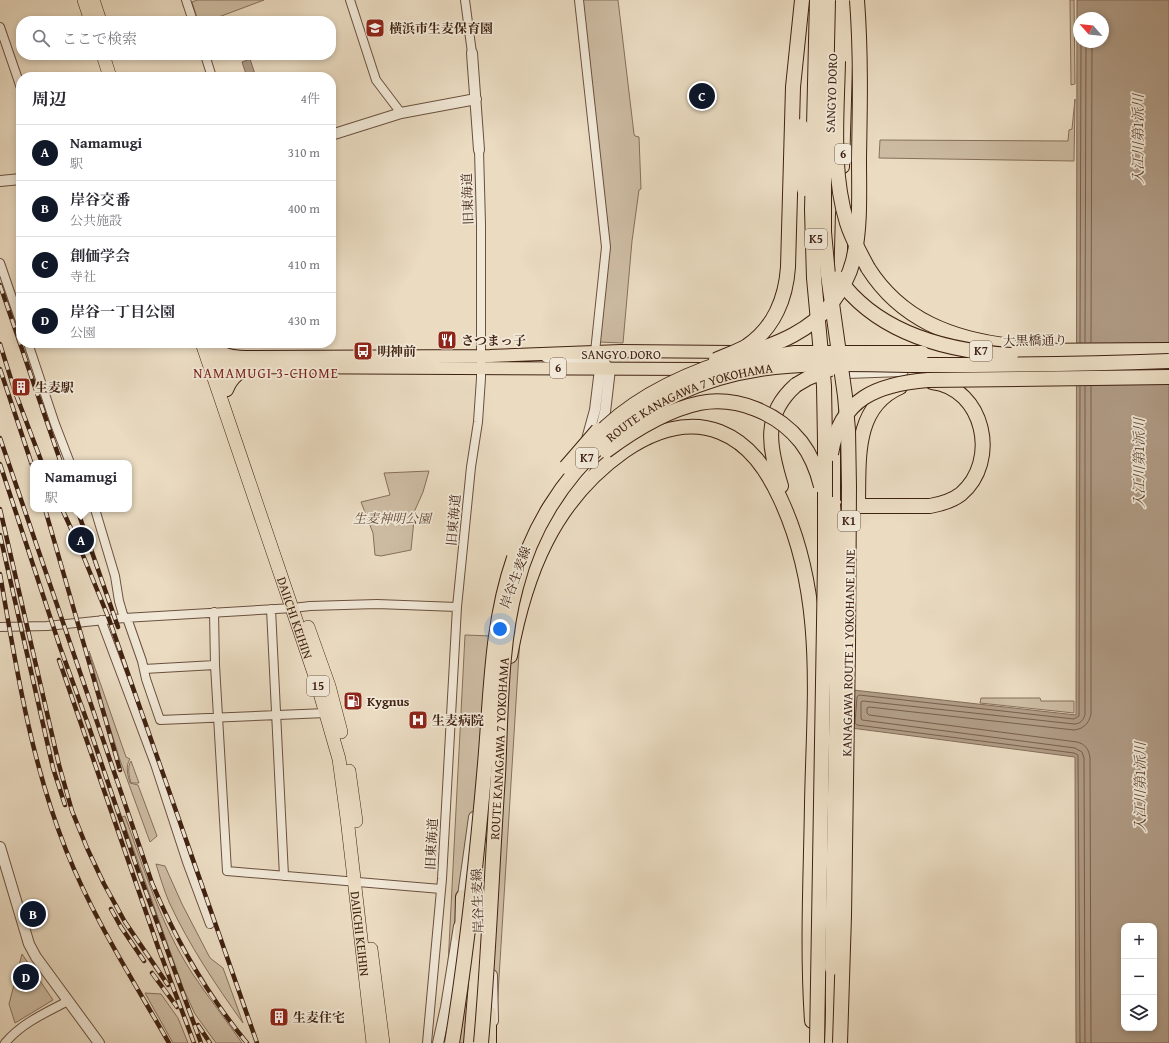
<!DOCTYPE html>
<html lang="ja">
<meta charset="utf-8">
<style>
body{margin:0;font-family:"Gentium Book Plus","Noto Serif JP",serif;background:#f2f2f3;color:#2b2b33}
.controls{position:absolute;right:12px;bottom:12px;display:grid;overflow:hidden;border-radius:8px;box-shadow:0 2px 6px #0003}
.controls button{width:36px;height:36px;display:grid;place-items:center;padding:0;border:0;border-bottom:1px solid #e1e1e2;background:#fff;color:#2b2b33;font:20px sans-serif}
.compass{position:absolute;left:1073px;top:12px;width:36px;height:36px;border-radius:50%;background:#fff;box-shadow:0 2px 6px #0003;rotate:297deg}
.you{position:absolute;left:500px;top:629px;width:14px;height:14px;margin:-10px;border:3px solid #fff;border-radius:50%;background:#1a73e8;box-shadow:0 0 0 6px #1a73e833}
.badge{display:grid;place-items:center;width:26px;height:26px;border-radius:50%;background:#111827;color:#fff;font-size:13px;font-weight:700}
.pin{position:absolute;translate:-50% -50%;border:2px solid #fff;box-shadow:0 1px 4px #0006}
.popup{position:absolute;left:30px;top:460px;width:102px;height:52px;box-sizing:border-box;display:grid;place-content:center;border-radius:8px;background:#fff;filter:drop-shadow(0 1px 3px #0005);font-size:13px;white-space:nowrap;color:#7c7c81}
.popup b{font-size:15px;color:#2b2b33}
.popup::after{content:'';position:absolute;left:50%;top:100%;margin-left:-8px;border:8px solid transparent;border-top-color:#fff}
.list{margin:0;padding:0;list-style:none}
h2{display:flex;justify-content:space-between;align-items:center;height:52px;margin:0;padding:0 16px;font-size:17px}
h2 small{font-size:13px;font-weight:400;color:#7c7c81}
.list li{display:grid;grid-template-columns:26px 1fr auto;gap:12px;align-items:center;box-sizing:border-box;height:56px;padding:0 16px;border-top:1px solid #e1e1e2}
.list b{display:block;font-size:15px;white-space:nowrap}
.list p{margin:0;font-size:13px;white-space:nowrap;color:#7c7c81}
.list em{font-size:13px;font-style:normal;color:#7c7c81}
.icon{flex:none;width:22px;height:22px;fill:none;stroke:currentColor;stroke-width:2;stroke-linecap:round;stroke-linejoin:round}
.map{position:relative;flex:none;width:1169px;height:1043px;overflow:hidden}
.search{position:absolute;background:#fff;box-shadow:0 2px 6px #0003;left:16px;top:16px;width:320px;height:44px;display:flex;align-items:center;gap:10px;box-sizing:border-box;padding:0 14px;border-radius:16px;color:#7c7c81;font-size:15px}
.panel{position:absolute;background:#fff;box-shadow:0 2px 6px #0003;left:16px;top:72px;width:320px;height:276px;border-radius:16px}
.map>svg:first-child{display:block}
.green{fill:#cdbca3;stroke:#866f5a}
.water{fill:#b09c86;stroke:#836b58;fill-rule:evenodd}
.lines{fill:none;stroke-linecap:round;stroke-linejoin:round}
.shore{stroke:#785f4c;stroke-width:1}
.minor-casing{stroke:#6a503e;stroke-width:10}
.tertiary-casing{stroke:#6a503e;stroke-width:12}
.primary-casing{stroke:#402212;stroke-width:14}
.trunk-casing{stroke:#402212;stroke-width:14}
.motorway-casing{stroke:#402212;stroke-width:16}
.minor{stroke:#f1e8d7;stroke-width:8}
.tertiary{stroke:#f1e8d7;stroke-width:10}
.primary{stroke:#eadbc1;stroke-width:12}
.trunk{stroke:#eadbc1;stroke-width:13}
.motorway{stroke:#eadbc1;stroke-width:14}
.rail-casing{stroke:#402212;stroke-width:4.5}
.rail{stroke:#f1e8d7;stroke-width:3;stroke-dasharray:9;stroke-linecap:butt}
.motorway-bridge-casing{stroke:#402212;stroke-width:16;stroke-linecap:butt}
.motorway-bridge{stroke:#eadbc1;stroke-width:14}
.labels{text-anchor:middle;stroke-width:3.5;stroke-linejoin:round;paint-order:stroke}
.shield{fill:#f1e8d7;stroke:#755d4d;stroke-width:1}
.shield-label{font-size:12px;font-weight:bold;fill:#402212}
.poi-label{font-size:13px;font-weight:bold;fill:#402212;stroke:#f1e8d7;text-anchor:start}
.street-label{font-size:13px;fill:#402212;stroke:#f1e8d7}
.park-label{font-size:13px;font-style:italic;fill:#634836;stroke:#f1e8d7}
.water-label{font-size:14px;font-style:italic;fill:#624735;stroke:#f1e8d7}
.neighbourhood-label{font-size:14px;letter-spacing:1px;fill:#7a1f14;stroke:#f1e8d7}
</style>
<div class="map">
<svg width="1169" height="1043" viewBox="0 0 1169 1043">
<rect width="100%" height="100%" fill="#eadbc1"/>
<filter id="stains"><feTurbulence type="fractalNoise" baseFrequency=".005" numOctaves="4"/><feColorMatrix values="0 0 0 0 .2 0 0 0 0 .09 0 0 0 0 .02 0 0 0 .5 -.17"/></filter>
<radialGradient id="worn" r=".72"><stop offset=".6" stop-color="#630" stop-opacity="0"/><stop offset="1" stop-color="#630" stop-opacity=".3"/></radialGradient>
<!-- green -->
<path class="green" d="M197,0H264L208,21H198L192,2Z
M582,0H618L634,134L635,136L639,137L641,189L639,190L632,241L623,343L599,342L610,247Z
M1070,0H1074L1075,84L1071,85Z
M1075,99L1074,161L879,158L880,140L1068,141L1069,130L1072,129Z
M429,471L423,492L415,510L411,550L381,556L375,555L373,533L361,502L390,495L384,473Z
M465,635L520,637L495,1043H444Z
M89,651L126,757L130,759C125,766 128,776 130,783L138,785L157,836L150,842L120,760L104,708Z
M981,698H1040L1041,701H1074V713L980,703Z
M131,761L139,783H131C129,776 127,767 131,761Z
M125,816C144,869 161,925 192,973C208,997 226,1020 242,1043H216L195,1014L184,990L122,817Z
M156,864L165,866L182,904L210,958L223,968L243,1023C215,984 189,945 169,902C164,890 160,877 156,864Z
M22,954L53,1000L15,1023L9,1004Z
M145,993L161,994L178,1018L188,1043H173Z"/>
<!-- water -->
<path class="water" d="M1077,0H1169V1043H1076L1075,757L851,728L853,690L1076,715ZM1079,18H1103V42H1079ZM1124,926H1154V1028H1124Z
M250,59L256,77H247L242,62Z"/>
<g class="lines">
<!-- shore -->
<path class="shore" d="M1085,342L1086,42
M1091,342L1092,42
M1080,343L1081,42
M1080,1043L1078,755L1074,753L857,725L855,723L857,697L859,695L1074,719L1079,716L1080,386
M1085,1043L1084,758L1082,752L1075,748L862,720L861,718V702L863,701L1074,724C1080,724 1084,720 1085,714V386
M1091,1043L1090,758C1089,749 1085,744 1077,742L869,715L867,713V708L869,707L1074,730C1083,729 1089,724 1091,714V386"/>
<defs>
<path id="minor" d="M186,0L193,21
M350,0L376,80L401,113
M465,0L472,53
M579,0L606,247L595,352
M0,27L21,88
M205,55L212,77
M0,263L21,324
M28,343L55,424L70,463
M546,358L557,360H599L604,361L610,369
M95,509L115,576L119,601L124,618
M271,609L284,876
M214,612L215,665L227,871L441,889
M127,618L142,661L146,679L160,720L326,713
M101,620L155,764L187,862L210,924
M0,627L47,626L124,618L293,608L310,606L377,604L457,607
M144,669L215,665
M5,1043C22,1023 45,1013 68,1001
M427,1043L442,879L457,607L471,467L478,422L481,378V224L479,150"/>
<path id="tertiary" d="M472,53L479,150
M331,135L401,113L476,99
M0,181L21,179
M847,373L903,371
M600,432L605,412L610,369
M587,439L595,410L600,369
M570,496L587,464
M0,847L29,944L36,957L99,1043
M462,903L474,817
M492,975L493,1021
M438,1043L446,1007L459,926"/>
<path id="primary" d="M843,167L847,33L846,0
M840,287L842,213
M213,346C224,357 237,357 252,357L490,356L621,351L734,352
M211,360L223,364L256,367L702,369
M830,361L833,421
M227,390C232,377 240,371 253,368"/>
<g id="trunk">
<path d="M84,0L91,21"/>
<path d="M93,0L100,21"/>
<path d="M103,55L110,77"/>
<path id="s1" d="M202,343L315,676L339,759L347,818L373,1043"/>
<path d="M211,343L226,387"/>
<path d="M308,627L329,686L341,732"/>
<path d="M349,771L356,821"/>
<path d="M371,949L383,1043"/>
</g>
<path id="motorway" d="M838,0V61
M868,268C901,320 952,339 1011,346
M997,351L1169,350
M922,353L965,352
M833,421V516
M781,486C769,447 762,415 796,385
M858,501C859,459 854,407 900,387
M845,506H930C941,504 952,501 961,494C1000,461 984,388 932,382
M510,656C525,574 553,501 624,451C652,432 687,419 720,432C750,444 767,470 780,498C826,596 814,699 812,803C811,875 807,948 812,1021
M462,936L463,897
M471,1043L488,836
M489,1043V1013
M832,1043L833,1009L832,968"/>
</defs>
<!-- minor casing -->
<use href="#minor" class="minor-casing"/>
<!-- tertiary casing -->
<use href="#tertiary" class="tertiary-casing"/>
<!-- primary casing -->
<use href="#primary" class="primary-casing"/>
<!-- trunk casing -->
<use href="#trunk" class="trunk-casing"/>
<!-- motorway casing -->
<use href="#motorway" class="motorway-casing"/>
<!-- minor -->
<use href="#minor" class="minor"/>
<!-- tertiary -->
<use href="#tertiary" class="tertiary"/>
<!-- primary -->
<use href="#primary" class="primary"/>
<!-- trunk -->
<use href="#trunk" class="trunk"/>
<!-- motorway -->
<use href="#motorway" class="motorway"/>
<defs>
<path id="rail" d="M0,285L61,463
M0,344L15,392L42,463
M0,369L33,468
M0,438L152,883C177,943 206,993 247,1043
M0,464L60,647L88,724L135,862L201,1043
M0,509L59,765L72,811L87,848L104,884L125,922L168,985
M45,509L120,770
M62,509L80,548L109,619L257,1043
M77,509L118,627
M0,535L53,768L65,805
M0,574C16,667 31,762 66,850C93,918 133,980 169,1043
M59,660L158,947L194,1043
M111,909L121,927L144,961
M152,973L177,1007
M198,1025L210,1043"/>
</defs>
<!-- rail casing -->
<use href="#rail" class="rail-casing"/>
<!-- rail -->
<use href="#rail" class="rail"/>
<defs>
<g id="motorway-bridge">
<path d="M817,0L812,210L814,278L824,386L825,442V563L817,1043"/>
<path d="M828,0L824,181V232L828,275L845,396L848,430L849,487L848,647L844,916L840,1043"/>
<path d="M838,61C837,114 831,171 847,223C852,239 860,253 868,268"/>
<path d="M801,126L804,189"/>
<path d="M838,278C877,333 947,351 1011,355"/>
<path d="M749,353C779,343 810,331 831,304C840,292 849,277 853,261C861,228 859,192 859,158C860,105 861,53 857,0"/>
<path d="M716,360C726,355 737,352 747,346C774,328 786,298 788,267L793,87L802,0"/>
<path d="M720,368L754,359L795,353H922"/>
<path d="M796,385L808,378L830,369"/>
<path d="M595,438C630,400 678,377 727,361"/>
<path d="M606,451C633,431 666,410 700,403C737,396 778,413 801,442C811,455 817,470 821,486"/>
<path d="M831,454C840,398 878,384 928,380L1169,377"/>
<path d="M566,467L598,430"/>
<path d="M832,968L837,682L836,549L833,504"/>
<path d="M452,1043C467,951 477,857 485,764C491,695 491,624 514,558"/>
<path id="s2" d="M481,1043C489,954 492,864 498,775C501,715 500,645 516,587C545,472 643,386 760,369C815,361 870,365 925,365C1006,365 1088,364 1169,361"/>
</g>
</defs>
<!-- motorway-bridge casing -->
<use href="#motorway-bridge" class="motorway-bridge-casing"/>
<!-- motorway-bridge -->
<use href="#motorway-bridge" class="motorway-bridge"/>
</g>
<!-- icons -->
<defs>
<symbol id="school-square" viewBox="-11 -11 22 22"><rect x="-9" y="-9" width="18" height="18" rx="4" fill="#8f2418" stroke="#f1e8d7"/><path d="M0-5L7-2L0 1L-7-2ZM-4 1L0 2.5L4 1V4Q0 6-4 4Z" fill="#fff"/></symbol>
<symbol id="restaurant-square" viewBox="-11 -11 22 22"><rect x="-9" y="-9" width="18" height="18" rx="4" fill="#8f2418" stroke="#f1e8d7"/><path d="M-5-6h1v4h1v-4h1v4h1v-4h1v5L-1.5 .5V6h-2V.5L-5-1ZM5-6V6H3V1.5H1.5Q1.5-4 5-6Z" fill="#fff"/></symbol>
<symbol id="bus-square" viewBox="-11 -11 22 22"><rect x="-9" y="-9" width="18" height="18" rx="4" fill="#8f2418" stroke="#f1e8d7"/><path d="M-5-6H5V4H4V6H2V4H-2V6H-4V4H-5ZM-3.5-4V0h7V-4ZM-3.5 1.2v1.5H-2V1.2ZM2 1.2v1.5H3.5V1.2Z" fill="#fff"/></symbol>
<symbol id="building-square" viewBox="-11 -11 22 22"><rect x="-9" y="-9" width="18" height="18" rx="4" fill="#8f2418" stroke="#f1e8d7"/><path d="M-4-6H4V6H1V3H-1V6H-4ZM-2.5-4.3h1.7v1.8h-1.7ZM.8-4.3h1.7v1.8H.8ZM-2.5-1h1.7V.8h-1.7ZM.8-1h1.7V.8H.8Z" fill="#fff"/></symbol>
<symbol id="fuel-square" viewBox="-11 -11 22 22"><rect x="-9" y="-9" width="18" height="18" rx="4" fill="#8f2418" stroke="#f1e8d7"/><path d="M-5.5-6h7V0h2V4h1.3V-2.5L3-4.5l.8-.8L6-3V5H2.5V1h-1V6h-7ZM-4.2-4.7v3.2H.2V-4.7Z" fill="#fff"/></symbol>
<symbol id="hospital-square" viewBox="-11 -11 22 22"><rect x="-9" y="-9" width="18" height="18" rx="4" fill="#8f2418" stroke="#f1e8d7"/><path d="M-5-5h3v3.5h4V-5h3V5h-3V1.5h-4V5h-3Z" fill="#fff"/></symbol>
</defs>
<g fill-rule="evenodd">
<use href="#school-square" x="364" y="17" width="22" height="22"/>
<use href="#restaurant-square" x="436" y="329" width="22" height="22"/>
<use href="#bus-square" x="352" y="340" width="22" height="22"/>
<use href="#building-square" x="10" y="376" width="22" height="22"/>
<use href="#fuel-square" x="342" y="690" width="22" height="22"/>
<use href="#hospital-square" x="407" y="709" width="22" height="22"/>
<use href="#building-square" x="268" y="1006" width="22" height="22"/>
</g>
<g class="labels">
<!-- shield labels -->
<g class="shield">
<rect x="835" y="144" width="16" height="20" rx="3"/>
<rect x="805" y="229" width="22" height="20" rx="3"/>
<rect x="970" y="341" width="22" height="20" rx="3"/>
<rect x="550" y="358" width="16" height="20" rx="3"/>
<rect x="576" y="448" width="22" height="20" rx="3"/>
<rect x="838" y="511" width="22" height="20" rx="3"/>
<rect x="307" y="676" width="22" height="20" rx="3"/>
</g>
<g class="shield-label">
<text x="843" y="158">6</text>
<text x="816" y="243">K5</text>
<text x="981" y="355">K7</text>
<text x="558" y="372">6</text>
<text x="587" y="462">K7</text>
<text x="849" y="525">K1</text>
<text x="318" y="690">15</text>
</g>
<!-- poi labels -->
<g class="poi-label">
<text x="389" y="33">横浜市生麦保育園</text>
<text x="461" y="345">さつまっ子</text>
<text x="377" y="356">明神前</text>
<text x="35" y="392">生麦駅</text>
<text x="367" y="706">Kygnus</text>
<text x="432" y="725">生麦病院</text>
<text x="293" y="1022">生麦住宅</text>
</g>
<!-- street labels -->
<g class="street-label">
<text transform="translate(831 93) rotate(-88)" y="5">SANGYO DORO</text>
<text transform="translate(467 199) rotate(-92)" y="5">旧東海道</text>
<text transform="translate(1035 340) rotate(-1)" y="5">大黒橋通り</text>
<text x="621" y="359">SANGYO DORO</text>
<text dy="5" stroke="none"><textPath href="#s2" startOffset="726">ROUTE KANAGAWA 7 YOKOHAMA</textPath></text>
<text transform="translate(453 520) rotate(-85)" y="5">旧東海道</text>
<text transform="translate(515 577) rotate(-70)" y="5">岸谷生麦線</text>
<text dy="5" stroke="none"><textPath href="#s1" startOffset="290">DAIICHI KEIHIN</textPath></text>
<text transform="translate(848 653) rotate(-89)" y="5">KANAGAWA ROUTE 1 YOKOHANE LINE</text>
<text dy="5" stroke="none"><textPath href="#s2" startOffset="295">ROUTE KANAGAWA 7 YOKOHAMA</textPath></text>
<text transform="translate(431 844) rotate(-87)" y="5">旧東海道</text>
<text transform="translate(477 901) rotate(-92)" y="5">岸谷生麦線</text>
<text dy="5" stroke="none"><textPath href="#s1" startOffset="614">DAIICHI KEIHIN</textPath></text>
</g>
<!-- park labels -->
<g class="park-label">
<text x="392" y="523">生麦神明公園</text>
</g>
<!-- water labels -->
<g class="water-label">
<text transform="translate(1138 139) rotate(-90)" y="5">入江川第1派川</text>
<text transform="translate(1139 463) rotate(-90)" y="5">入江川第1派川</text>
<text transform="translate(1140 787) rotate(-90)" y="5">入江川第1派川</text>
</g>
<!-- neighbourhood labels -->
<g class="neighbourhood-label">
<text x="266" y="378">NAMAMUGI 3-CHOME</text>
</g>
</g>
<rect width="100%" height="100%" filter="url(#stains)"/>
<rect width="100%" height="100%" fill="url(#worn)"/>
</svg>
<div class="controls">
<button>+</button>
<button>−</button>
<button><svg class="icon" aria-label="layers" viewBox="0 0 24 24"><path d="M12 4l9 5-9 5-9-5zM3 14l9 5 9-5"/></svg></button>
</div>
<svg class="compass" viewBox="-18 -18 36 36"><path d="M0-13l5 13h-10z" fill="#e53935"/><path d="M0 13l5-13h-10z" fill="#7c7c81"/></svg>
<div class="you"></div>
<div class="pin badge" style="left:81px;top:540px">A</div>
<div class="popup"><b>Namamugi</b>駅</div>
<div class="pin badge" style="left:33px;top:914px">B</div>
<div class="pin badge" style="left:702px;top:96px">C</div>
<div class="pin badge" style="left:26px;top:977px">D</div>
<div class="search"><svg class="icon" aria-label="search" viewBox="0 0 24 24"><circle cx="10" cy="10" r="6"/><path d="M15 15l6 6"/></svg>ここで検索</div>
<section class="panel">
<h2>周辺<small>4件</small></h2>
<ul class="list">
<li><span class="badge">A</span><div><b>Namamugi</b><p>駅</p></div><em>310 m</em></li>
<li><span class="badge">B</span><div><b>岸谷交番</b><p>公共施設</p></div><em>400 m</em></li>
<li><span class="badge">C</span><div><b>創価学会</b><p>寺社</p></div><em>410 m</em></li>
<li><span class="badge">D</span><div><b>岸谷一丁目公園</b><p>公園</p></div><em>430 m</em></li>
</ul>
</section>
</div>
